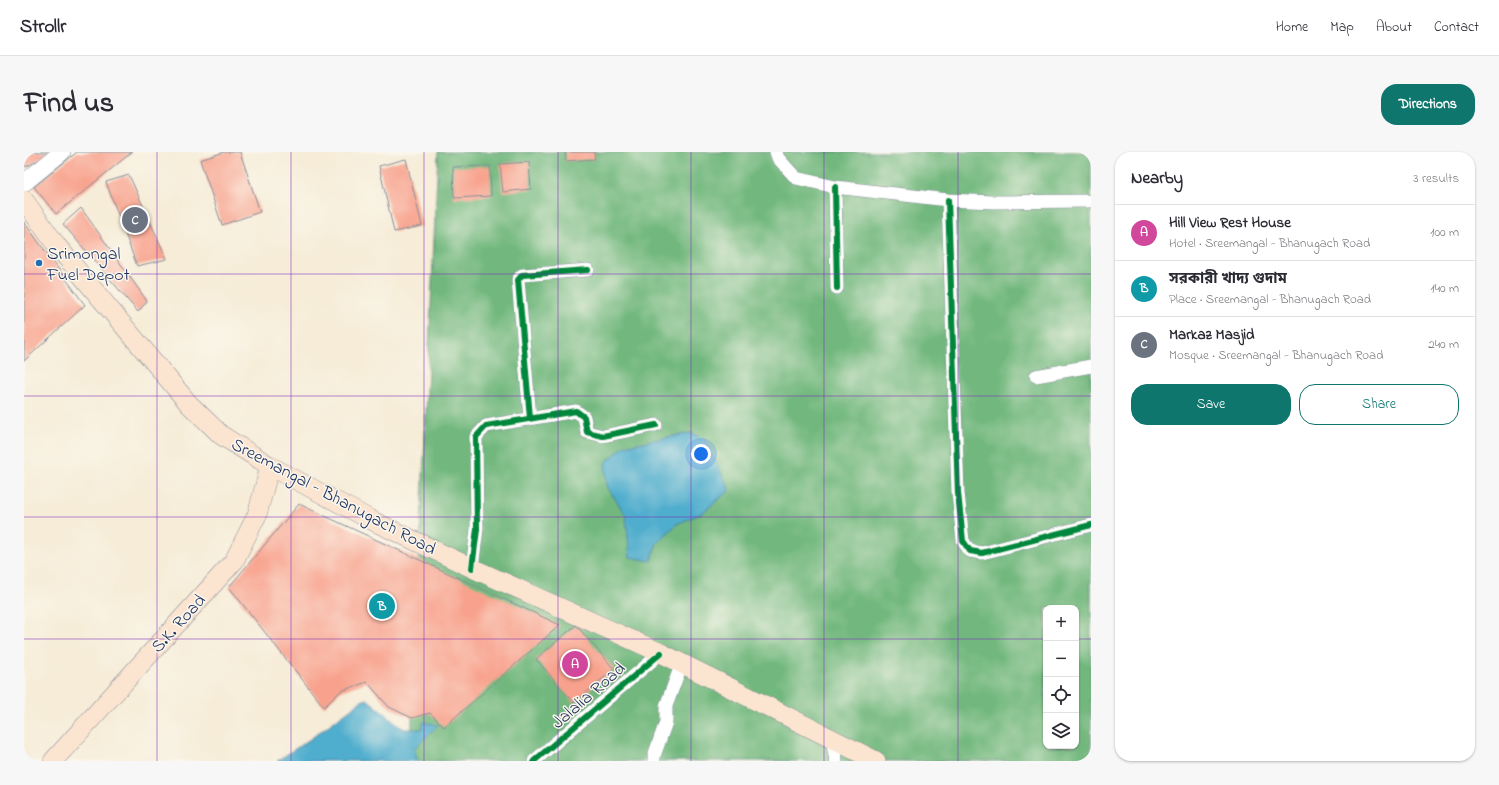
<!DOCTYPE html>
<meta charset="utf-8">
<style>
body{margin:0;font-family:"Indie Flower","Noto Sans Bengali",sans-serif;background:#f7f7f7;color:#2b2b33}
.controls{position:absolute;right:12px;bottom:12px;display:grid;overflow:hidden;border-radius:8px;box-shadow:0 1px 3px #0004}
.controls button{width:36px;height:36px;display:grid;place-items:center;padding:0;border:0;border-bottom:1px solid #e1e1e2;background:#fff;color:#2b2b33;font:20px sans-serif}
.you{position:absolute;left:677px;top:302px;width:14px;height:14px;margin:-10px;border:3px solid #fff;border-radius:50%;background:#1a73e8;box-shadow:0 0 0 6px #1a73e833}
.badge{display:grid;place-items:center;width:26px;height:26px;border-radius:50%;background:#0f766e;color:#fff;font-size:13px;font-weight:700}
.pin{position:absolute;translate:-50% -50%;border:2px solid #fff;box-shadow:0 1px 4px #0006}
.list{margin:0;padding:0;list-style:none}
h2{display:flex;justify-content:space-between;align-items:center;height:52px;margin:0;padding:0 16px;font-size:17px}
h2 small{font-size:13px;font-weight:400;color:#7c7c81}
.list li{display:grid;grid-template-columns:26px 1fr auto;gap:12px;align-items:center;box-sizing:border-box;height:56px;padding:0 16px;border-top:1px solid #e1e1e2}
.list b{display:block;font-size:15px;white-space:nowrap}
.list p{margin:0;font-size:13px;white-space:nowrap;color:#7c7c81}
.list em{font-size:13px;font-style:normal;color:#7c7c81}
.actions{display:flex;gap:8px;padding:12px 16px}
.actions a{flex:1;padding:9px 0;border:1px solid #0f766e;border-radius:16px;text-align:center;font-size:14px;color:#0f766e}
.actions .main{background:#0f766e;color:#fff}
.icon{flex:none;width:22px;height:22px;fill:none;stroke:currentColor;stroke-width:2;stroke-linecap:round;stroke-linejoin:round}
.map{position:relative;flex:none;width:1067px;height:609px;overflow:hidden;border-radius:16px}
header{display:flex;align-items:center;gap:24px;box-sizing:border-box;height:56px;padding:0 20px;background:#fff;border-bottom:1px solid #e1e1e2}
header strong{font-size:19px}
nav{display:flex;gap:22px;margin-inline-start:auto;font-size:14px}
.intro{display:flex;align-items:center;justify-content:space-between;box-sizing:border-box;height:96px;padding:0 24px}
h1{margin:0;font-size:28px}
.button{padding:10px 18px;border-radius:16px;background:#0f766e;color:#fff;font-size:14px;font-weight:700}
main{display:flex;gap:24px;padding:0 24px}
aside{flex:1;background:#fff;border-radius:16px;box-shadow:0 1px 3px #0004}
.map>svg:first-child{display:block}
.forest{fill:#72b87e;stroke:#46746e;fill-rule:evenodd}
.water{fill:#4fadcd;stroke:#356e96}
.building{fill:#f8a28d}
.lines{fill:none;stroke-linecap:round;stroke-linejoin:round}
.minor-casing{stroke:#888e9a;stroke-width:14}
.tertiary-casing{stroke:#888e9a;stroke-width:18}
.secondary-casing{stroke:#888e9a;stroke-width:20}
.minor{stroke:#fff;stroke-width:13}
.tertiary{stroke:#fff;stroke-width:17}
.secondary{stroke:#fce5d0;stroke-width:19}
.cycleway-casing{stroke:#fbf7ec;stroke-width:8}
.cycleway{stroke:#00873e;stroke-width:6}
.grid{fill:none;stroke:#7b2cbf;stroke-width:1;stroke-opacity:0.55}
.poi-dot{fill:#1f6fb2;stroke:#fbf7ec;stroke-width:1.5}
.labels{text-anchor:middle;stroke-width:3;stroke-linejoin:round;paint-order:stroke}
.poi-label{font-size:18px;fill:#1b2f5e;stroke:#fbf7ec;text-anchor:start}
.street-label{font-size:18px;fill:#1b2f5e;stroke:#fbf7ec}
</style>
<header>
<strong>Strollr</strong>
<nav><a>Home</a><a>Map</a><a>About</a><a>Contact</a></nav>
</header>
<div class="intro"><h1>Find us</h1><a class="button">Directions</a></div>
<main>
<div class="map">
<svg width="1067" height="609" viewBox="0 0 1067 609">
<rect width="100%" height="100%" fill="#fbf7ec"/>
<filter id="ink" filterUnits="userSpaceOnUse"><feTurbulence type="fractalNoise" baseFrequency=".025" numOctaves="2"/><feDisplacementMap in="SourceGraphic" scale="8" xChannelSelector="R" yChannelSelector="G"/><feConvolveMatrix kernelMatrix="1 2 1 2 8 2 1 2 1" color-interpolation-filters="sRGB"/></filter>
<filter id="wash" filterUnits="userSpaceOnUse"><feTurbulence type="fractalNoise" baseFrequency=".012" numOctaves="4" result="noise"/><feDisplacementMap in="SourceGraphic" scale="16" xChannelSelector="R" yChannelSelector="G"/><feGaussianBlur stdDeviation="0.9" result="paint"/><feColorMatrix in="noise" values="0 0 0 0 0 0 0 0 0 0 0 0 0 0 0 0 0 1.4 0 .05"/><feComposite in="paint" operator="in"/></filter>
<g filter="url(#wash)">
<rect width="100%" height="100%" fill="#f6ecd7"/>
<!-- forest -->
<path class="forest" d="M414,0H1067V609H386ZM1022,456H1052V594H1022Z"/>
<!-- water -->
<path class="water" d="M667,281L680,287L706,338L678,361L653,372L633,391L627,409L606,405L602,364L583,334L581,311L600,294L639,286Z
M343,547L380,577H398L399,570L414,573L390,597L394,609H253L289,585L337,549Z"/>
<g id="blocks">
<!-- building -->
<path class="building" d="M0,0H28L2,15L0,12Z
M53,0H108L32,62L10,35Z
M200,0H216L236,60L198,73L176,8Z
M541,0H570L571,7L542,9Z
M382,7L398,74L370,80L355,14Z
M505,10L507,37L479,40L476,12Z
M466,14L467,44L430,46L429,15Z
M105,23L143,107L113,114L82,30Z
M57,56L123,149L114,160L39,72Z
M0,70L61,153L0,209Z
M275,352L536,473L420,575L406,561L388,566L365,555L343,530L317,539L300,555L205,435Z
M552,473L590,517L550,551L512,507Z"/>
</g>
</g>
<g filter="url(#ink)">
<use href="#blocks" fill-opacity="0" stroke="#888e9a" stroke-width="1"/>
<g class="lines">
<defs>
<path id="minor" d="M752,0L754,6L772,26L811,35L924,48L969,50L1067,49
M811,35L813,136
M924,48L934,341L939,389L946,399L958,401L1067,373
M1012,224L1067,214
M506,266L494,128L498,123L564,118
M448,416L453,377L452,285L462,274L552,259L560,265L563,280L579,284L632,273
M808,587L812,609
M510,609L637,501
M630,609V604L642,570V554L658,511"/>
<path id="tertiary" d="M0,31L38,0"/>
<path id="secondary" d="M0,48L33,94L165,252L197,283L246,314L349,369L448,416L637,501L852,609
M29,609L210,409L233,363L246,314"/>
</defs>
<!-- minor casing -->
<use href="#minor" class="minor-casing"/>
<!-- tertiary casing -->
<use href="#tertiary" class="tertiary-casing"/>
<!-- secondary casing -->
<use href="#secondary" class="secondary-casing"/>
<!-- minor -->
<use href="#minor" class="minor"/>
<!-- tertiary -->
<use href="#tertiary" class="tertiary"/>
<!-- secondary -->
<use href="#secondary" class="secondary"/>
<defs>
<path id="cycleway" d="M811,35L813,136
M924,48L934,341L939,389L946,399L958,401L1067,373
M506,266L494,128L498,123L564,118
M448,416L453,377L452,285L462,274L552,259L560,265L563,280L579,284L632,273
M510,609L637,501"/>
</defs>
<!-- cycleway casing -->
<use href="#cycleway" class="cycleway-casing"/>
<!-- cycleway -->
<use href="#cycleway" class="cycleway"/>
</g>
</g>
<!-- grid -->
<path class="grid" d="M133,0V609M267,0V609M400,0V609M534,0V609M667,0V609M800,0V609M934,0V609M0,122H1067M0,244H1067M0,365H1067M0,487H1022M1052,487H1067"/>
<!-- markers -->
<circle class="poi-dot" cx="15" cy="111" r="4"/>
<g class="labels">
<!-- poi labels -->
<g class="poi-label">
<text x="23" y="107">Srimongal<tspan x="23" dy="21">Fuel Depot</tspan></text>
</g>
<!-- street labels -->
<g class="street-label">
<text transform="translate(310 344) rotate(28)" y="6">Sreemangal - Bhanugach Road</text>
<text transform="translate(154 471) rotate(-48)" y="6">S.K. Road</text>
<text transform="translate(564 543) rotate(-41)" y="6">Jalalia Road</text>
</g>
</g>
</svg>
<div class="controls">
<button>+</button>
<button>−</button>
<button><svg class="icon" aria-label="locate" viewBox="0 0 24 24"><circle cx="12" cy="12" r="6"/><path d="M12 2v4M12 18v4M2 12h4M18 12h4"/></svg></button>
<button><svg class="icon" aria-label="layers" viewBox="0 0 24 24"><path d="M12 4l9 5-9 5-9-5zM3 14l9 5 9-5"/></svg></button>
</div>
<div class="you"></div>
<div class="pin badge" style="left:551px;top:512px;background:#d1479c">A</div>
<div class="pin badge" style="left:358px;top:454px;background:#0f9aa8">B</div>
<div class="pin badge" style="left:111px;top:68px;background:#6b7280">C</div>
</div>
<aside>
<h2>Nearby<small>3 results</small></h2>
<ul class="list">
<li><span class="badge" style="background:#d1479c">A</span><div><b>Hill View Rest House</b><p>Hotel · Sreemangal - Bhanugach Road</p></div><em>100 m</em></li>
<li><span class="badge" style="background:#0f9aa8">B</span><div><b>সরকারী খাদ্য গুদাম</b><p>Place · Sreemangal - Bhanugach Road</p></div><em>140 m</em></li>
<li><span class="badge" style="background:#6b7280">C</span><div><b>Markaz Masjid</b><p>Mosque · Sreemangal - Bhanugach Road</p></div><em>240 m</em></li>
</ul>
<div class="actions"><a class="main">Save</a><a>Share</a></div>
</aside>
</main>
